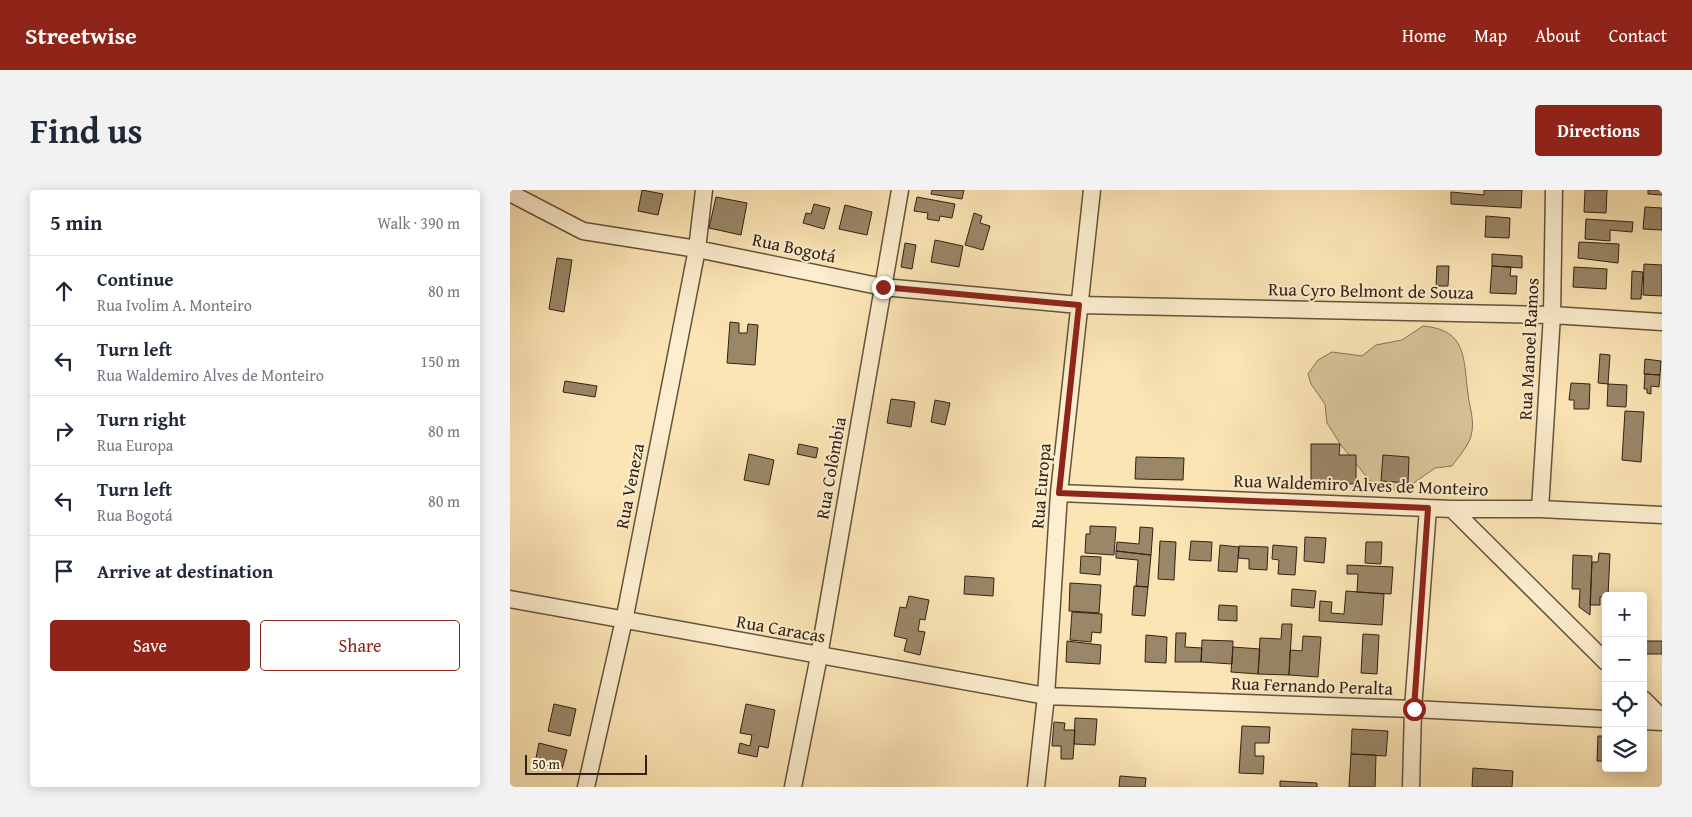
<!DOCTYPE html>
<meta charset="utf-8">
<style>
body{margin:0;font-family:"Gentium Book Plus",serif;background:#f2f2f3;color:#1f2937}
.controls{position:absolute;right:15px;bottom:15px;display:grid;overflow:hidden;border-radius:5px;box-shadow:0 2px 12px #0003}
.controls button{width:45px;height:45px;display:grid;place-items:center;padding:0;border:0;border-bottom:1px solid #e0e1e3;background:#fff;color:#1f2937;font:25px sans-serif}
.scale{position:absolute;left:15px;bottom:12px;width:122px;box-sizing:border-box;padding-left:5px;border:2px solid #302214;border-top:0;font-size:14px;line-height:18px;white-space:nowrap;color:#302214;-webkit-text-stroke:4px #fdeecf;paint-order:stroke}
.stop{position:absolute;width:15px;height:15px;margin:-11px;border:4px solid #8f2418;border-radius:50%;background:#fff}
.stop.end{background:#8f2418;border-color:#fff;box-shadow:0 1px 5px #0008}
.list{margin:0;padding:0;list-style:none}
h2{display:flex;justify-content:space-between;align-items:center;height:65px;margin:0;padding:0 20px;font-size:21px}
h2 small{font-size:16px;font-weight:400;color:#747a83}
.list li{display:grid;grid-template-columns:32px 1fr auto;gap:15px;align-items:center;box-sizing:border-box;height:70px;padding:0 20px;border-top:1px solid #e0e1e3}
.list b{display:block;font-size:19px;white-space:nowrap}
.list p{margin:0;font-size:16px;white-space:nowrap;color:#747a83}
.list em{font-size:16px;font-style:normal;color:#747a83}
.actions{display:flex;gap:10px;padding:15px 20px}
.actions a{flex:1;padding:11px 0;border:1px solid #8f2418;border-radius:5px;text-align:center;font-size:18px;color:#8f2418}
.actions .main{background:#8f2418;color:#fff}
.icon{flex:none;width:28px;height:28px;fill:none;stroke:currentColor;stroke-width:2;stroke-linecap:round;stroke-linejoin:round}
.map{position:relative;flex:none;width:1152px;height:597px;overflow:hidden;border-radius:5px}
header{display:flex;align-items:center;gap:30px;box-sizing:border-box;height:70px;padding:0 25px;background:#8f2418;color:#fff}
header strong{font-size:24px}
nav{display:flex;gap:28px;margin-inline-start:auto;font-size:18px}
.intro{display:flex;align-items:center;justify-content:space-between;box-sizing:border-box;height:120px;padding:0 30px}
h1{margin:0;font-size:35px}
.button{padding:12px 22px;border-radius:5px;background:#8f2418;color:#fff;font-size:18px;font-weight:700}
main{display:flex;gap:30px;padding:0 30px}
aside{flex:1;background:#fff;border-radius:5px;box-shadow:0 2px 12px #0003}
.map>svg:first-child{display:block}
.green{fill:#d9c49a;stroke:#847357}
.building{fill:#9a8768;stroke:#302214}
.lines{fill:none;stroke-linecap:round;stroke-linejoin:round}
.minor-casing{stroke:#63533c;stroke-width:19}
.minor{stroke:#fdeecf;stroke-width:16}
.route{stroke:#8f2418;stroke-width:6}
.labels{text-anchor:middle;stroke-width:4;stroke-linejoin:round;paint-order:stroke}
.street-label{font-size:18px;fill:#302214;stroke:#fdeecf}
</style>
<header>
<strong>Streetwise</strong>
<nav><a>Home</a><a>Map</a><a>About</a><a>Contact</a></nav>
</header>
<div class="intro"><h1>Find us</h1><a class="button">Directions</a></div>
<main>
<aside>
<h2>5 min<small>Walk · 390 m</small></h2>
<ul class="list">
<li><svg class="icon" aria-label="ahead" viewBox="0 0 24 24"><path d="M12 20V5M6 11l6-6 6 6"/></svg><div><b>Continue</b><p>Rua Ivolim A. Monteiro</p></div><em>80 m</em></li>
<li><svg class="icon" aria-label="left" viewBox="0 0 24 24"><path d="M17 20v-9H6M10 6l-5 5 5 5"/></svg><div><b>Turn left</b><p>Rua Waldemiro Alves de Monteiro</p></div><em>150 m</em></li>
<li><svg class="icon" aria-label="right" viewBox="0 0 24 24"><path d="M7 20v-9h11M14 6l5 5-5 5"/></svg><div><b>Turn right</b><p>Rua Europa</p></div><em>80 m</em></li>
<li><svg class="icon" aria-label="left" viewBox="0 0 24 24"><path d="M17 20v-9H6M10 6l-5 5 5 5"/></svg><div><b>Turn left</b><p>Rua Bogotá</p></div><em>80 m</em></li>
<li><svg class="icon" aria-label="arrive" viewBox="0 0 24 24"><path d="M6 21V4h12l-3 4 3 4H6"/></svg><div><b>Arrive at destination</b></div></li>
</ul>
<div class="actions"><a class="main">Save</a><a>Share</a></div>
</aside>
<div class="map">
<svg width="1152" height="597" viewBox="0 0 1152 597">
<rect width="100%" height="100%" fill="#fce5b5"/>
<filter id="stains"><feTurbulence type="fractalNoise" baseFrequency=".004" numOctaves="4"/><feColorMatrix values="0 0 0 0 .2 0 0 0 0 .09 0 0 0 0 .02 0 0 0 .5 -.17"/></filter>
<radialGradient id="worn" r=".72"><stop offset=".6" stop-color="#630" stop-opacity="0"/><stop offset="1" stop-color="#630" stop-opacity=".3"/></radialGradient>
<!-- green -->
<path class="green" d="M913,136C958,140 953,169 958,204C960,220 965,231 961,246C958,257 948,267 942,276L925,278L891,302L860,291L831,255L817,233L815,214L801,194L798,184L808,170L822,162L852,166L866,155L892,150Z"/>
<!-- building -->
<path class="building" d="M132,0L153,4L148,25L128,21Z
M422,0H454L452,9L421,4Z
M974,0H1012L1011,18L941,14V2L974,5Z
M1075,0H1097L1096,23L1074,22Z
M1138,0H1152V5L1138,4Z
M206,7L237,13L231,45L199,38Z
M407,7L445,14L442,28L430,26L429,31L417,29L418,23L404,21Z
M304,14L320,18L314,39L293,33L296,23L301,24Z
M335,15L362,22L357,45L329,39Z
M1135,17L1152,18V40L1133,39Z
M464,23L472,26L470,33L480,36L473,60L455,55Z
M976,26L1000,28L999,48L975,47Z
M1076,29L1123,32L1122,42L1100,40V51L1075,49Z
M425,50L453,56L449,77L421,72Z
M1069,52L1109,54L1108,73L1068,68Z
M395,53L406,55L402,79L391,77Z
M982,64L1012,66V78L982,76Z
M47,68L62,70L54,122L39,119Z
M1134,74L1152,75V106L1133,105Z
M927,76H939L938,96H926Z
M982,76L1001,77L1000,86H1007L1006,104L980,103Z
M1064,77L1097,79L1096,99L1063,97Z
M1122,81L1133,82L1131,109H1121Z
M220,132L229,133V143H237L238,134L248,135L245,175L217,173Z
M1090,164L1100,165L1098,194L1088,193Z
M1135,169L1151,171L1150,185L1134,184Z
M1135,184L1150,185L1149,197L1141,196V204L1137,203V199H1134Z
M55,191L87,196L85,207L53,202Z
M1061,193L1080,194L1079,219H1064V210H1059Z
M1098,194L1117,195L1116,217L1097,216Z
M381,209L405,212L401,237L377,233Z
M425,210L440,213L435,235L421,232Z
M1115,221L1134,222L1131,272L1112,270Z
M289,254L308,258L306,268L287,264Z
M801,254H830L829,265H846V294L801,293Z
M239,264L264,270L259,295L234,290Z
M873,265L899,267L898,293L871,291Z
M626,267L674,268L673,290L625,289Z
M580,336L606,337L604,365L575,363L576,344H580Z
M630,337L643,338L641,365L606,361L607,352L629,354Z
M795,347L816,348L814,373L794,371Z
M650,351L666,352L664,390L648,389Z
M681,351L702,352L701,371L679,370Z
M856,352H872L871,374L855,373Z
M710,355L729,357L727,382L708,381Z
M763,355L787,357L785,385L768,384L769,370L762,369Z
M729,356L758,357L757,380L739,379V369L728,368Z
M606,361L641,365L638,397L626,396L628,370L606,368Z
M1089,363L1100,364L1098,406L1090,407V415H1080L1082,372H1088Z
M1063,365L1082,366L1080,425L1069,417L1070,399H1062Z
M571,366L591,367L590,385L570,383Z
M837,375L883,377L881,404L847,402L848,384H837Z
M455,386L484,388L483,406L454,404Z
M560,393L591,395L589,423L559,421Z
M624,396L638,397L635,426L622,425Z
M782,399L806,401L804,418L781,416Z
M836,401L874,404L872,435L809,431L810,411L822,412L821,423L834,424Z
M399,406L419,410L415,430L410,429L408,441L415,442L410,465L394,461L397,449L384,446L390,417L396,418Z
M709,415L727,416V431L708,430Z
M562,422L592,424L591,443L582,442L581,452L560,450Z
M772,434H782L779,485L748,484L750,448L771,449Z
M666,443H676L675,457L692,458L691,472H665Z
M853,444L869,445L867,484L851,483Z
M636,445L657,447L656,473L635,472Z
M793,446L811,447L808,487L779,485L780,460L792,461Z
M692,450L723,451L722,474L691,472Z
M557,451L591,455L590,474L556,472Z
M1133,451H1152V464H1133Z
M723,457L750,459L748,484L721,482Z
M44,514L66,519L60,546L38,541Z
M236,514L265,520L258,558L249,556L247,567L228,563L230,553L240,556L242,545L230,543Z
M565,528L587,529L585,555L564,554Z
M544,532L555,533L554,540H565L563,569H551V556H542Z
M732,536L760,537L759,553H745V566H754L753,584L729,583Z
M842,539L878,541L876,566L841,564Z
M1088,546H1096V571H1087Z
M29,553L57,560L52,579L25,573Z
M841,564L866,565L865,597H839Z
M963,578L1003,581L1002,597H962Z
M610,586L636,588L635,597H609Z
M770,591L807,593V597H770Z"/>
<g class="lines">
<defs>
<path id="minor" d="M0,3L73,41L187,59L373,97L569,115L1042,125L1152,132
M549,303L942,319H1030L1152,325
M942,319L1096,472
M1030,319L1042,125L1044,0
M0,409L536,506L903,519L1096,529
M1133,509L1152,528
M1133,531L1152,532
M76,597L116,421L187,59L194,0
M283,597L309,466L390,0
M526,597L536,506L549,303L582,0
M901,597L903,519L918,318"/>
</defs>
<!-- minor casing -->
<use href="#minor" class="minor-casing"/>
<!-- minor -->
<use href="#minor" class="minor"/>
</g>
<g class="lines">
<!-- route -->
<path class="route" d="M373,97L569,115L549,303L918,318L904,519"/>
</g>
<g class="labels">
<!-- street labels -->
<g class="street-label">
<text transform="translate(284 58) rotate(12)" y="6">Rua Bogotá</text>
<text transform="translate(861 101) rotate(1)" y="6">Rua Cyro Belmont de Souza</text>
<text transform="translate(1019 159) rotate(-87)" y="6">Rua Manoel Ramos</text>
<text transform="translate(321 278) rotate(-80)" y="6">Rua Colômbia</text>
<text transform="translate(851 295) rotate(2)" y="6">Rua Waldemiro Alves de Monteiro</text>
<text transform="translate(120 296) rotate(-79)" y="6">Rua Veneza</text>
<text transform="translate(531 296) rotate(-85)" y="6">Rua Europa</text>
<text transform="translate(271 439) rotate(10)" y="6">Rua Caracas</text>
<text transform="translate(802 496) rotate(2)" y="6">Rua Fernando Peralta</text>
</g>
</g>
<rect width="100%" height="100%" filter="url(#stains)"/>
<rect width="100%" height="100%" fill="url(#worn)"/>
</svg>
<div class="controls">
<button>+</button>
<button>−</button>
<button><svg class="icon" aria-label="locate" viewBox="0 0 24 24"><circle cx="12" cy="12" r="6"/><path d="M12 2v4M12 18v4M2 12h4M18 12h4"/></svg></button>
<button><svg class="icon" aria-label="layers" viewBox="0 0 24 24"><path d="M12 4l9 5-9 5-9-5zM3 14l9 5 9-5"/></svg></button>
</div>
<div class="scale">50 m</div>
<div class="stop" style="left:904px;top:519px"></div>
<div class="stop end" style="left:373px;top:97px"></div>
</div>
</main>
